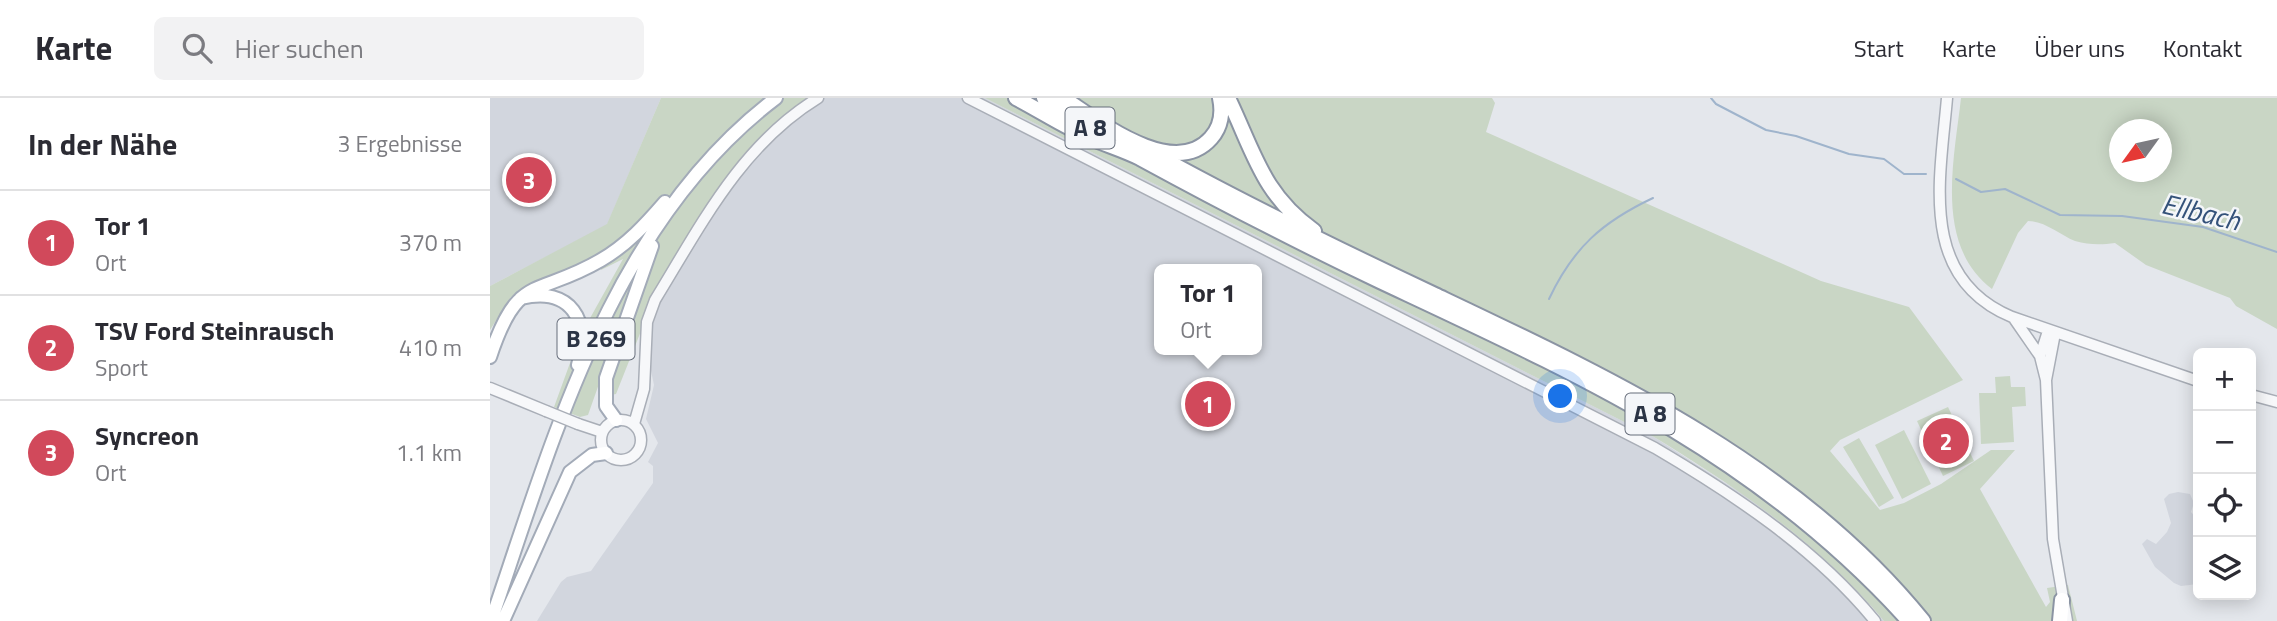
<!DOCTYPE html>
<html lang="de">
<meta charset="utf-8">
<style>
body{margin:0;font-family:"Titillium Web",sans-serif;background:#f2f2f3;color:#2b2b33}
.controls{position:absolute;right:21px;bottom:21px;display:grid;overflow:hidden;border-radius:10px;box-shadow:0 4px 18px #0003}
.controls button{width:63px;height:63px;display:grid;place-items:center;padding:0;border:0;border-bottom:2px solid #e1e1e2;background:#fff;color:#2b2b33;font:35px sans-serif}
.compass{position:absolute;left:1619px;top:21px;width:63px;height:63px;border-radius:50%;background:#fff;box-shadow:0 4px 18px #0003;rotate:237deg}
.you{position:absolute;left:1071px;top:299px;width:24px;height:24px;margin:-18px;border:5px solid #fff;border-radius:50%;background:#1a73e8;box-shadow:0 0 0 10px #1a73e833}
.badge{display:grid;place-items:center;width:46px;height:46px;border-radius:50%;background:#d1495b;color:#fff;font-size:23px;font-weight:700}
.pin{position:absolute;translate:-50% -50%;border:4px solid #fff;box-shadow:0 2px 7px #0006}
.popup{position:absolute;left:664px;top:166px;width:108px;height:91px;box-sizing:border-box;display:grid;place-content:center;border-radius:10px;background:#fff;filter:drop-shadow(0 2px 5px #0005);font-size:23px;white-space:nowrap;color:#7c7c81}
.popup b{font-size:26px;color:#2b2b33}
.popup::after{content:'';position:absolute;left:50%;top:100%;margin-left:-14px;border:14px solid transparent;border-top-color:#fff}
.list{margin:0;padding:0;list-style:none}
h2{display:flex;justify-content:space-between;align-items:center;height:91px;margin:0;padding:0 28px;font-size:30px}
h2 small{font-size:23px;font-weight:400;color:#7c7c81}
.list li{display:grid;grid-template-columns:46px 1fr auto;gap:21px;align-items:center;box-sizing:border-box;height:105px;padding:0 28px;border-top:2px solid #e1e1e2}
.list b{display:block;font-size:26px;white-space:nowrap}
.list p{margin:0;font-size:23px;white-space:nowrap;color:#7c7c81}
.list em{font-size:23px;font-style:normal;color:#7c7c81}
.icon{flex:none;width:38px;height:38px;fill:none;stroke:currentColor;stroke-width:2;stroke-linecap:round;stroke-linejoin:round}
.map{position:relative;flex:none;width:1787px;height:523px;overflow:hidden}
header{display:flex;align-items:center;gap:42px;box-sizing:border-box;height:98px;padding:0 35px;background:#fff;border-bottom:2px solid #e1e1e2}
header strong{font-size:33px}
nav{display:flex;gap:38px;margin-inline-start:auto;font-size:24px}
.search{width:490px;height:63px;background:#f2f2f3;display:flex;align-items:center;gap:18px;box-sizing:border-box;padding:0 24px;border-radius:10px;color:#7c7c81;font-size:26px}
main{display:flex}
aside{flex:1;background:#fff}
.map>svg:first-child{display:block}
.built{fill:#d2d6de;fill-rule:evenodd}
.green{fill:#c9d6c5;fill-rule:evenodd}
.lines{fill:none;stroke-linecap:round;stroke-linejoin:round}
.stream{stroke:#9fb4cc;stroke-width:2}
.minor-casing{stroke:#a9aeb7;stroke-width:13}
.major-casing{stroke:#a3abb8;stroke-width:16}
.highway-casing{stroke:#8b94a3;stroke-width:18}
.minor{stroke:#f7f8fa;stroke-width:10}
.major{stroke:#fff;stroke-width:12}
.highway{stroke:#fff;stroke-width:14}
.minor-bridge-casing{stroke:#a9aeb7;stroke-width:13;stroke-linecap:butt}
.minor-bridge{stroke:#f7f8fa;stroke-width:10}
.labels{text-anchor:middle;stroke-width:5;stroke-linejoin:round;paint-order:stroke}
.shield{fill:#f4f6f9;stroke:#676e7b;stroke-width:2}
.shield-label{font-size:24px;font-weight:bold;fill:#2b3445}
.water-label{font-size:28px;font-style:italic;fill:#34527a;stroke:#f4f6f9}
</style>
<header>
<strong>Karte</strong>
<div class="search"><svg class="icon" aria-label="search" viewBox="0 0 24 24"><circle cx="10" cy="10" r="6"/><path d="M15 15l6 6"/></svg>Hier suchen</div>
<nav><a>Start</a><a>Karte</a><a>Über uns</a><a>Kontakt</a></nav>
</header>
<main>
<aside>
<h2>In der Nähe<small>3 Ergebnisse</small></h2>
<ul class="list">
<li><span class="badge">1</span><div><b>Tor 1</b><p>Ort</p></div><em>370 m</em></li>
<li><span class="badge">2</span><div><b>TSV Ford Steinrausch</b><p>Sport</p></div><em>410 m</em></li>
<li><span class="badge">3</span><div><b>Syncreon</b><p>Ort</p></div><em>1.1 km</em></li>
</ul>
</aside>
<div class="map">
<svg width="1787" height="523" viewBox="0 0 1787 523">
<rect width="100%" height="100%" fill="#e4e7ec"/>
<!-- built -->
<path class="built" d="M0,0H171L117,127L0,188Z
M319,0H495L1164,339L1265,404L1309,439L1352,477L1394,523H47L71,484L77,479L101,473L163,385V368L158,364L168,345L156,321L164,287L154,239L197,139L254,56ZM669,171H767V252H669Z
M1688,394L1700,396L1704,405L1701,414L1708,422V486L1691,488L1684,485L1665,469L1652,446L1657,441L1666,446L1677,434L1681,425L1674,401L1679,396Z"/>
<!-- green -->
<path class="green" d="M171,0H319L254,56L222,100L197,139L151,233L126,296L121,297V282L110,283L98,317L90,319L64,309L88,243L83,205L96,223L99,222L133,161L111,172L113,156L21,199L0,232V188L117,126Z
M495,0H1002L1005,5L996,34L1331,183L1419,209L1473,282L1350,342L1340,353L1390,412L1414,405L1451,386L1501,352H1525L1490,391L1556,509L1560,504L1557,490L1578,487L1587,523H1394C1331,447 1248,390 1164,339Z
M1471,0H1787V231L1746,208L1740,200L1656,167L1625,145C1611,147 1599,147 1585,143C1570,137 1555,123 1538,123L1528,135L1502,191C1444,147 1464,63 1471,0ZM1630,32H1672V74H1630Z
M1520,278L1521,289H1535L1536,308L1522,309L1524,344L1491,346L1489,295H1506L1505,279Z
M1458,309L1484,363L1453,378L1427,323Z
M1414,332L1441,386L1412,401L1385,347Z
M1369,340L1404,400L1389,409L1353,349Z"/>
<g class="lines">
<!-- stream -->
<path class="stream" d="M1221,0L1226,6L1276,32L1306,38L1359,56L1394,61L1414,76H1436
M1466,81L1491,94L1515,91L1570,117L1632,118L1713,129L1787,154
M1059,201C1083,150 1112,124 1163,100"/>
<defs>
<path id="minor" d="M478,0L1165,350C1245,397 1326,451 1385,523
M1457,0C1450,82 1428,180 1522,219L1708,283
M1525,222L1550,258
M1558,233L1550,258L1556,282L1563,441L1577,523
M1556,282L1565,235
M0,290L56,313
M1761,297L1787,304
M111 342a20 20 0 1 1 40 0a20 20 0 1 1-40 0Z
M88,326L112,334
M144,326L154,291L157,224L165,202C211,127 251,47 328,0"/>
<path id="major" d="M31,200C81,188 101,223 88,267
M0,259C28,174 46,200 111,162C137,147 156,126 175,104
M126,322L116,308V280L162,148
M1,523C64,338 122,124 286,0
M13,523L80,374L102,357L116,355"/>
<path id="highway" d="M526,0C551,13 575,29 601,40C617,47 634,52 650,60C729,103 808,144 890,183C1088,276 1269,356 1419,523
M554,0L599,30
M573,0C607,22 683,83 721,40C731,29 733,14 730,0
M738,0C764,54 772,96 824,133
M643,44C742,100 843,149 945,197C1122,281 1307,367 1433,523
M1570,523L1572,502"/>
</defs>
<!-- minor casing -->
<use href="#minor" class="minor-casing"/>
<!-- major casing -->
<use href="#major" class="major-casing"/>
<!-- highway casing -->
<use href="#highway" class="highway-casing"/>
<!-- minor -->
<use href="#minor" class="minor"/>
<!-- major -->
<use href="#major" class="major"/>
<!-- highway -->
<use href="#highway" class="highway"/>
<defs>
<path id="minor-bridge" d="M56,313L88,326"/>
</defs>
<!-- minor-bridge casing -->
<use href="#minor-bridge" class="minor-bridge-casing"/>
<!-- minor-bridge -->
<use href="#minor-bridge" class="minor-bridge"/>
</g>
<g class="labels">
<!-- shield labels -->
<g class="shield">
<rect x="575.5" y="9.5" width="49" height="41" rx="5"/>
<rect x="67.5" y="220.5" width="77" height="41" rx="5"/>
<rect x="1135.5" y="295.5" width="49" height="41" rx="5"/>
</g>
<g class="shield-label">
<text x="600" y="38">A 8</text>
<text x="106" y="249">B 269</text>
<text x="1160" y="324">A 8</text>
</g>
<!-- water labels -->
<g class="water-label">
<text transform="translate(1711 114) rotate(13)" y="10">Ellbach</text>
</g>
</g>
</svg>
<div class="controls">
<button>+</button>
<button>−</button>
<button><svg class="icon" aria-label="locate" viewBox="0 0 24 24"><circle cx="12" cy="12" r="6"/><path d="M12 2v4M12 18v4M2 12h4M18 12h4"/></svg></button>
<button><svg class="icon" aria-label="layers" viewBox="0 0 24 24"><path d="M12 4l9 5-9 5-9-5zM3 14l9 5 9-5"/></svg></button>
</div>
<svg class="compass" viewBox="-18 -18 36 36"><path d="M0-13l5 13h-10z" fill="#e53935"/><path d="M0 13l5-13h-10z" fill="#7c7c81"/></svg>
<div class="you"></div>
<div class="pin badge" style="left:718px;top:306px">1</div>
<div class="popup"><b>Tor 1</b>Ort</div>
<div class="pin badge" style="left:1456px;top:343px">2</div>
<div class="pin badge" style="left:39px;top:82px">3</div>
</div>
</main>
